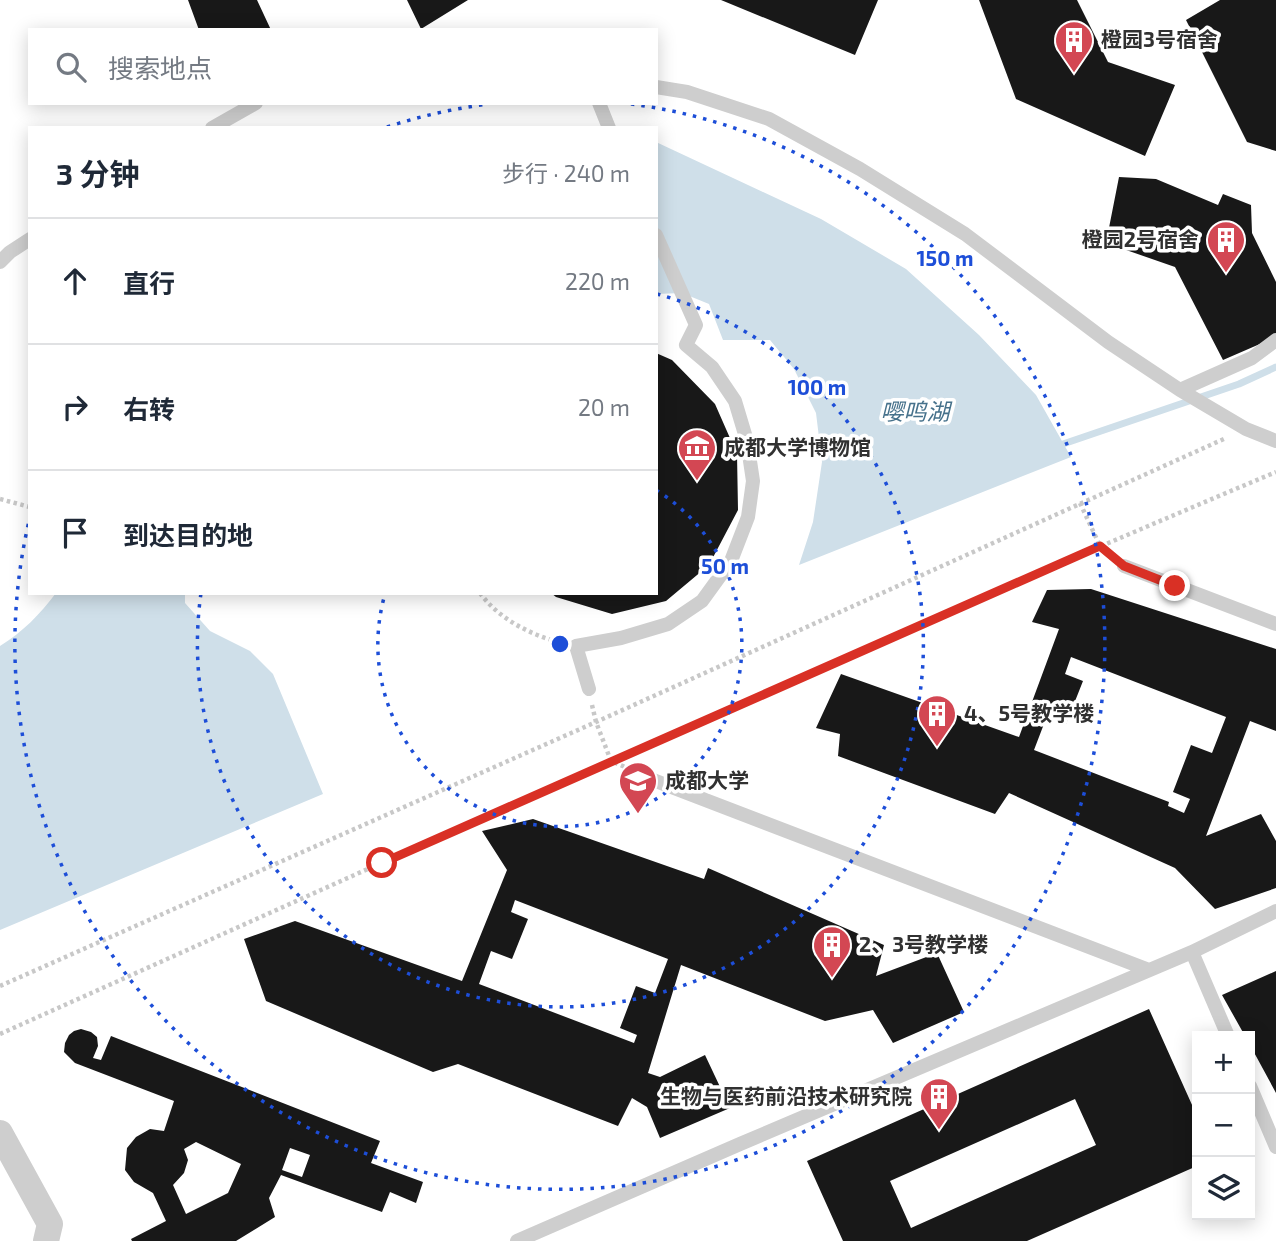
<!DOCTYPE html>
<html lang="zh">
<meta charset="utf-8">
<style>
body{margin:0;font-family:"Exo 2","Noto Sans SC",sans-serif;background:#f6f6f7;color:#1f2937}
.controls{position:absolute;right:21px;bottom:21px;display:grid;overflow:hidden;border-radius:0px;box-shadow:0 4px 18px #0003}
.controls button{width:63px;height:63px;display:grid;place-items:center;padding:0;border:0;border-bottom:2px solid #e0e1e3;background:#fff;color:#1f2937;font:35px sans-serif}
.stop{position:absolute;width:21px;height:21px;margin:-16px;border:5px solid #d93025;border-radius:50%;background:#fff}
.stop.end{background:#d93025;border-color:#fff;box-shadow:0 2px 7px #0008}
.list{margin:0;padding:0;list-style:none}
h2{display:flex;justify-content:space-between;align-items:center;height:91px;margin:0;padding:0 28px;font-size:30px}
h2 small{font-size:23px;font-weight:400;color:#747a83}
.list li{display:grid;grid-template-columns:46px 1fr auto;gap:21px;align-items:center;box-sizing:border-box;height:126px;padding:0 28px;border-top:2px solid #e0e1e3}
.list b{display:block;font-size:26px;white-space:nowrap}
.list em{font-size:23px;font-style:normal;color:#747a83}
.icon{flex:none;width:38px;height:38px;fill:none;stroke:currentColor;stroke-width:2;stroke-linecap:round;stroke-linejoin:round}
.map{position:relative;flex:none;width:1276px;height:1241px;overflow:hidden}
.search{position:absolute;background:#fff;box-shadow:0 4px 18px #0003;left:28px;top:28px;width:630px;height:77px;display:flex;align-items:center;gap:18px;box-sizing:border-box;padding:0 24px;border-radius:0px;color:#747a83;font-size:26px}
.panel{position:absolute;background:#fff;box-shadow:0 4px 18px #0003;left:28px;top:126px;width:630px;height:469px;border-radius:0px}
.map>svg:first-child{display:block}
.water{fill:#cfdfe9}
.lines{fill:none;stroke-linecap:round;stroke-linejoin:round}
.stream{stroke:#cfdfe9;stroke-width:7}
.building{fill:#181818;fill-rule:evenodd}
.path{stroke:#c8c8c8;stroke-width:4.5;stroke-dasharray:3.5 3.5;stroke-linecap:butt}
.service{stroke:#cecece;stroke-width:14}
.minor{stroke:#cecece;stroke-width:26}
.route{stroke:#d93025;stroke-width:9}
.ring{fill:none;stroke:#1d4ed8;stroke-width:3.5;stroke-dasharray:3.5 7}
.labels{text-anchor:middle;stroke-width:7;stroke-linejoin:round;paint-order:stroke}
.poi-label{font-size:21px;font-weight:bold;fill:#313131;stroke:#fff;text-anchor:start}
.water-label{font-size:23px;font-style:italic;fill:#46718b;stroke:#fff}
.centre{fill:#1d4ed8;stroke:#fff;stroke-width:3.5}
.ring-label{font-size:21px;text-anchor:middle;font-weight:bold;fill:#1d4ed8;stroke:#fff;stroke-width:7;stroke-linejoin:round;paint-order:stroke}
</style>
<div class="map">
<svg width="1276" height="1241" viewBox="0 0 1276 1241">
<rect width="100%" height="100%" fill="#fff"/>
<!-- water -->
<path class="water" d="M656,142L821,219L906,269L979,335L1036,395L1071,457L799,565L813,522L822,462L816,413L794,369L770,340H723L709,304L682,293L656,294Z
M56,593H185V603L210,631L250,651L273,674L323,794L0,930V646C23,632 40,614 56,593Z"/>
<g class="lines">
<!-- stream -->
<path class="stream" d="M1063,444L1239,384L1276,367"/>
</g>
<!-- building -->
<path class="building" d="M188,0H257L271,30H199Z
M407,0H468L421,29Z
M721,0H878L855,55Z
M979,0H1077L1108,62L1175,85L1145,156L1016,99Z
M1220,0H1276V151L1247,142L1186,20Z
M1119,177L1156,179L1218,205L1223,194L1251,205L1252,233L1276,282V337L1223,360L1175,267L1106,243Z
M656,353L672,360L715,404L737,454L738,510L709,565L666,601L612,614L556,597L551,593H656Z
M1091,589L1276,649V731L1250,721L1206,836L1261,814L1276,841V888L1215,909L1175,868L1009,793L995,814L838,756L840,734L816,728L841,674L1019,737L1059,629L1032,622L1047,590ZM1071,657L1226,717L1212,753L1191,745L1173,792L1190,799L1184,813L1168,806L1169,802L1034,750L1047,716L1066,724L1083,681L1065,674Z
M533,819L704,879L708,868L884,945L876,976L937,953L964,1012L893,1043L873,1010L825,1021L681,965L648,1073L660,1077L705,1055L730,1108L660,1138L647,1107L632,1098L618,1126L458,1064L433,1072L266,1001L244,939L295,921L462,981L507,870L482,831ZM515,900L668,959L655,993L636,986L620,1028L637,1035L634,1043L479,984L491,951L512,959L528,919L511,912Z
M1276,971V1093L1250,1045V1036H1245L1222,995Z
M1149,1009L1197,1116V1166L1027,1241H843L807,1161ZM1075,1099L1096,1145L911,1228L890,1181Z
M81,1029L91,1032L97,1037L98,1046L93,1058L101,1060L111,1036L380,1141L371,1163L423,1182L416,1203L390,1192L382,1212L281,1175L269,1198L275,1217L236,1241H132L131,1239L166,1221L153,1193L134,1182L125,1170L127,1148L136,1137L150,1129L164,1131L174,1101L75,1063L64,1052L65,1043L69,1035L74,1031ZM196,1142L241,1164L228,1193L186,1214L173,1185L184,1173L188,1160L184,1149ZM290,1148L310,1155L302,1177L282,1170Z"/>
<g class="lines">
<!-- path -->
<path class="path" d="M0,499L30,507
M1080,503L1100,546L1110,554
M480,593C498,618 529,634 558,642
M592,705L596,722L611,761L632,770
M0,986L596,722L1226,438
M0,1034C424,844 847,652 1276,472"/>
<!-- service -->
<path class="service" d="M656,87L687,92L769,119L860,169L965,234L1108,342L1180,390L1246,429L1276,441
M599,103L609,128
M212,128L256,103
M0,262L10,252L30,239
M1180,390L1252,358L1276,340
M1124,566L1276,624
M589,689L576,646L621,638L668,624L702,601L731,561L748,517L753,481L747,441L735,401L712,367L686,345L696,325L656,235
M648,778L1149,970
M1192,952L1228,1036
M1250,1086L1276,1147
M517,1241L740,1144L1192,952L1276,911"/>
<!-- minor -->
<path class="minor" d="M0,1133L50,1224L46,1241"/>
</g>
<g class="lines">
<!-- route -->
<path class="route" d="M382,863L1100,546L1124,566L1175,586"/>
</g>
<!-- distance rings -->
<g class="ring">
<path d="M656 490A182 182 0 1 1 385 594"/>
<path d="M657 294A363 363 0 1 1 201 593"/>
<path d="M387 127A545 545 0 0 1 489 104M631 104A545 545 0 1 1 29 521"/>
</g>
<!-- icons -->
<defs>
<symbol id="building-pin" viewBox="-11 -11 22 30"><path d="M0 17L-7.5 6A9.5 9.5 0 1 1 7.5 6Z" fill="#d34753" stroke="#fff"/><path d="M-4-6H4V6H1V3H-1V6H-4ZM-2.5-4.3h1.7v1.8h-1.7ZM.8-4.3h1.7v1.8H.8ZM-2.5-1h1.7V.8h-1.7ZM.8-1h1.7V.8H.8Z" fill="#fff"/></symbol>
<symbol id="museum-pin" viewBox="-11 -11 22 30"><path d="M0 17L-7.5 6A9.5 9.5 0 1 1 7.5 6Z" fill="#d34753" stroke="#fff"/><path d="M0-6L6-3V-2H-6V-3ZM-5-1h2V3h-2ZM-1-1h2V3h-2ZM3-1h2V3H3ZM-6 4H6V6H-6Z" fill="#fff"/></symbol>
<symbol id="university-pin" viewBox="-11 -11 22 30"><path d="M0 17L-7.5 6A9.5 9.5 0 1 1 7.5 6Z" fill="#d34753" stroke="#fff"/><path d="M0-5L7-2L0 1L-7-2ZM-4 1L0 2.5L4 1V4Q0 6-4 4Z" fill="#fff"/></symbol>
</defs>
<g fill-rule="evenodd">
<use href="#building-pin" x="1052" y="18" width="44" height="60"/>
<use href="#building-pin" x="1204" y="218" width="44" height="60"/>
<use href="#museum-pin" x="675" y="426" width="44" height="60"/>
<use href="#building-pin" x="915" y="692" width="44" height="60"/>
<use href="#university-pin" x="616" y="759" width="44" height="60"/>
<use href="#building-pin" x="810" y="923" width="44" height="60"/>
<use href="#building-pin" x="917" y="1075" width="44" height="60"/>
</g>
<g class="labels">
<!-- poi labels -->
<g class="poi-label">
<text x="1101" y="47">橙园3号宿舍</text>
<text x="1199" y="247" text-anchor="end">橙园2号宿舍</text>
<text x="724" y="455">成都大学博物馆</text>
<text x="964" y="721">4、5号教学楼</text>
<text x="665" y="788">成都大学</text>
<text x="859" y="952">2、3号教学楼</text>
<text x="912" y="1104" text-anchor="end">生物与医药前沿技术研究院</text>
</g>
<!-- water labels -->
<g class="water-label">
<text x="915" y="420">嘤鸣湖</text>
</g>
</g>
<circle cx="560" cy="644" r="10" class="centre"/>
<g class="ring-label">
<text x="945" y="266">150 m</text>
<text x="817" y="395">100 m</text>
<text x="725" y="574">50 m</text>
</g>
</svg>
<div class="controls">
<button>+</button>
<button>−</button>
<button><svg class="icon" aria-label="layers" viewBox="0 0 24 24"><path d="M12 4l9 5-9 5-9-5zM3 14l9 5 9-5"/></svg></button>
</div>
<div class="stop" style="left:382px;top:863px"></div>
<div class="stop end" style="left:1175px;top:586px"></div>
<div class="search"><svg class="icon" aria-label="search" viewBox="0 0 24 24"><circle cx="10" cy="10" r="6"/><path d="M15 15l6 6"/></svg>搜索地点</div>
<section class="panel">
<h2>3 分钟<small>步行 · 240 m</small></h2>
<ul class="list">
<li><svg class="icon" aria-label="ahead" viewBox="0 0 24 24"><path d="M12 20V5M6 11l6-6 6 6"/></svg><div><b>直行</b></div><em>220 m</em></li>
<li><svg class="icon" aria-label="right" viewBox="0 0 24 24"><path d="M7 20v-9h11M14 6l5 5-5 5"/></svg><div><b>右转</b></div><em>20 m</em></li>
<li><svg class="icon" aria-label="arrive" viewBox="0 0 24 24"><path d="M6 21V4h12l-3 4 3 4H6"/></svg><div><b>到达目的地</b></div></li>
</ul>
</section>
</div>
